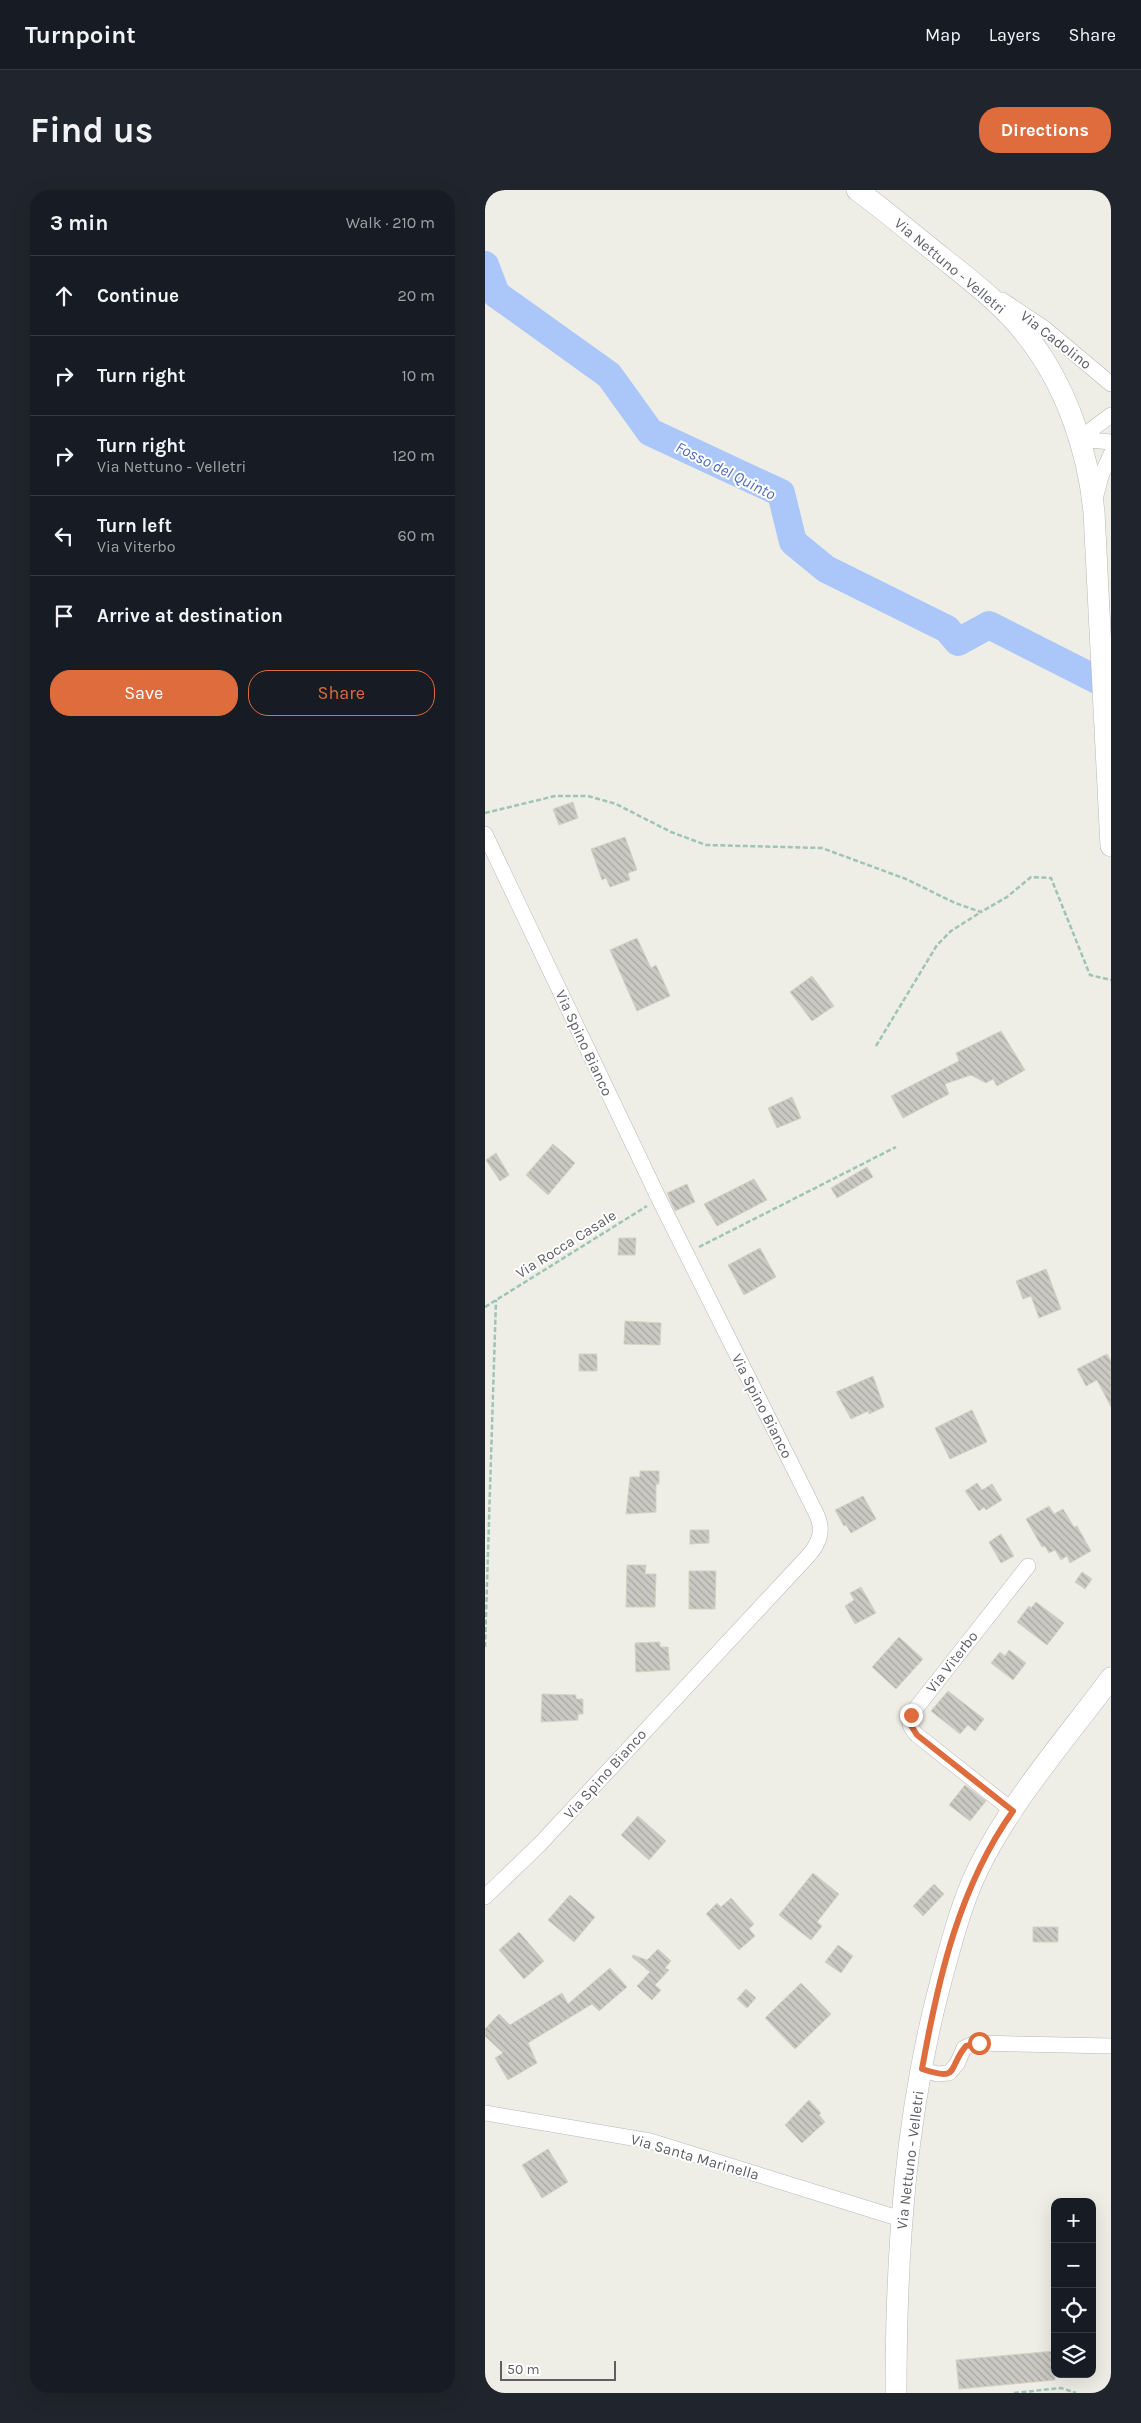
<!DOCTYPE html>
<meta charset="utf-8">
<style>
body{margin:0;font-family:Karla,sans-serif;background:#20242c;color:#f1f3f6}
.controls{position:absolute;right:15px;bottom:15px;display:grid;overflow:hidden;border-radius:10px;box-shadow:0 5px 20px #0002}
.controls button{width:45px;height:45px;display:grid;place-items:center;padding:0;border:0;border-bottom:1px solid #363941;background:#171b24;color:#f1f3f6;font:25px sans-serif}
.scale{position:absolute;left:15px;bottom:12px;width:116px;box-sizing:border-box;padding-left:5px;border:2px solid #5d5f65;border-top:0;font-size:14px;line-height:18px;white-space:nowrap;color:#5d5f65;-webkit-text-stroke:4px #fff;paint-order:stroke}
.stop{position:absolute;width:15px;height:15px;margin:-11px;border:4px solid #de6c3c;border-radius:50%;background:#fff}
.stop.end{background:#de6c3c;border-color:#fff;box-shadow:0 1px 5px #0008}
.list{margin:0;padding:0;list-style:none}
h2{display:flex;justify-content:space-between;align-items:center;height:65px;margin:0;padding:0 20px;font-size:21px}
h2 small{font-size:16px;font-weight:400;color:#9ea1a6}
.list li{display:grid;grid-template-columns:32px 1fr auto;gap:15px;align-items:center;box-sizing:border-box;height:80px;padding:0 20px;border-top:1px solid #363941}
.list b{display:block;font-size:19px;white-space:nowrap}
.list p{margin:0;font-size:16px;white-space:nowrap;color:#9ea1a6}
.list em{font-size:16px;font-style:normal;color:#9ea1a6}
.actions{display:flex;gap:10px;padding:15px 20px}
.actions a{flex:1;padding:11px 0;border:1px solid #de6c3c;border-radius:20px;text-align:center;font-size:18px;color:#de6c3c}
.actions .main{background:#de6c3c;color:#fff}
.icon{flex:none;width:28px;height:28px;fill:none;stroke:currentColor;stroke-width:2;stroke-linecap:round;stroke-linejoin:round}
.map{position:relative;flex:none;width:626px;height:2203px;overflow:hidden;border-radius:20px}
header{display:flex;align-items:center;gap:30px;box-sizing:border-box;height:70px;padding:0 25px;background:#171b24;border-bottom:1px solid #363941}
header strong{font-size:24px}
nav{display:flex;gap:28px;margin-inline-start:auto;font-size:18px}
.intro{display:flex;align-items:center;justify-content:space-between;box-sizing:border-box;height:120px;padding:0 30px}
h1{margin:0;font-size:35px}
.button{padding:12px 22px;border-radius:20px;background:#de6c3c;color:#fff;font-size:18px;font-weight:700}
main{display:flex;gap:30px;padding:0 30px}
aside{flex:1;background:#171b24;border-radius:20px;box-shadow:0 5px 20px #0002}
.map>svg:first-child{display:block}
.lines{fill:none;stroke-linecap:round;stroke-linejoin:round}
.river{stroke:#abc6f9;stroke-width:28}
.building{fill:url(#building-back-hatch);stroke:#d3d2c4}
.minor-casing{stroke:#b6b6bb;stroke-width:16}
.secondary-casing{stroke:#b7b8be;stroke-width:22}
.path{stroke:#9ec4b2;stroke-width:2.5;stroke-dasharray:5 2.5;stroke-linecap:butt}
.minor{stroke:#fff;stroke-width:15}
.secondary{stroke:#fff;stroke-width:21}
.route{stroke:#de6c3c;stroke-width:6}
.labels{text-anchor:middle;stroke-width:4;stroke-linejoin:round;paint-order:stroke}
.street-label{font-size:15px;fill:#5d5f65;stroke:#fff}
.water-label{font-size:16px;font-style:italic;fill:#4e6bbc;stroke:#fff}
</style>
<header>
<strong>Turnpoint</strong>
<nav><a>Map</a><a>Layers</a><a>Share</a></nav>
</header>
<div class="intro"><h1>Find us</h1><a class="button">Directions</a></div>
<main>
<aside>
<h2>3 min<small>Walk · 210 m</small></h2>
<ul class="list">
<li><svg class="icon" aria-label="ahead" viewBox="0 0 24 24"><path d="M12 20V5M6 11l6-6 6 6"/></svg><div><b>Continue</b></div><em>20 m</em></li>
<li><svg class="icon" aria-label="right" viewBox="0 0 24 24"><path d="M7 20v-9h11M14 6l5 5-5 5"/></svg><div><b>Turn right</b></div><em>10 m</em></li>
<li><svg class="icon" aria-label="right" viewBox="0 0 24 24"><path d="M7 20v-9h11M14 6l5 5-5 5"/></svg><div><b>Turn right</b><p>Via Nettuno - Velletri</p></div><em>120 m</em></li>
<li><svg class="icon" aria-label="left" viewBox="0 0 24 24"><path d="M17 20v-9H6M10 6l-5 5 5 5"/></svg><div><b>Turn left</b><p>Via Viterbo</p></div><em>60 m</em></li>
<li><svg class="icon" aria-label="arrive" viewBox="0 0 24 24"><path d="M6 21V4h12l-3 4 3 4H6"/></svg><div><b>Arrive at destination</b></div></li>
</ul>
<div class="actions"><a class="main">Save</a><a>Share</a></div>
</aside>
<div class="map">
<svg width="626" height="2203" viewBox="0 0 626 2203">
<defs>
<pattern id="building-back-hatch" width="6" height="6" patternUnits="userSpaceOnUse" patternTransform="scale(1.25)"><rect width="6" height="6" fill="#cac9c2"/><path d="M-1 5l2 2M0 0l6 6M5-1l2 2" fill="none" stroke="#a7a6a1"/></pattern>
</defs>
<rect width="100%" height="100%" fill="#eeeee6"/>
<g class="lines">
<!-- river -->
<path class="river" d="M0,75L11,104L124,185L165,242L296,303L308,352L341,379L462,439L473,452L504,435L626,497"/>
</g>
<!-- building -->
<path class="building" d="M88,612L93,628L74,635L68,619Z
M140,647L152,680L143,683L145,690L125,697L121,688L117,690L106,659Z
M152,748L166,778L171,775L185,806L152,821L125,760Z
M327,786L349,816L327,831L305,802Z
M516,841L540,880L512,896L508,889L501,893L486,885L460,894L464,904L418,928L406,906L474,871L471,863Z
M307,907L316,928L292,938L283,918Z
M68,954L90,973L63,1005L41,985Z
M11,963L24,985L15,991L1,970Z
M382,977L388,987L352,1008L346,998Z
M269,989L282,1010L232,1036L219,1014Z
M202,994L210,1012L190,1021L182,1003Z
M134,1048H151L150,1065H133Z
M275,1058L291,1087L259,1105L243,1075Z
M561,1079L576,1119L554,1128L546,1106L538,1109L531,1091Z
M140,1131L176,1133L175,1155L139,1154Z
M94,1164H112V1181H94Z
M622,1164L626,1171V1217L612,1190L601,1196L592,1179Z
M388,1186L399,1217L384,1224L383,1221L366,1229L351,1202Z
M487,1220L502,1252L465,1269L450,1238Z
M155,1281H174V1294H171V1322L141,1324L145,1287H155Z
M492,1293L497,1300L507,1294L517,1310L501,1320L499,1317L494,1321L480,1301Z
M378,1306L391,1329L366,1343L361,1335L359,1336L350,1320Z
M564,1316L569,1324L578,1319L589,1337L592,1336L606,1361L585,1373L582,1366L576,1370L570,1360L564,1363L560,1356L557,1357L541,1329Z
M205,1340H224V1353L205,1354Z
M516,1344L529,1366L516,1373L504,1352Z
M142,1375H161L160,1384H171L170,1417H141Z
M204,1381H231L230,1419H204Z
M597,1382L607,1389L600,1399L590,1392Z
M376,1397L391,1423L370,1434L360,1416L369,1410L365,1403Z
M551,1412L579,1433L562,1455L532,1432L544,1416L546,1418Z
M414,1447L438,1469L411,1499L387,1477Z
M175,1452V1457H183L185,1480L151,1482L150,1453Z
M524,1460L541,1473L528,1490L506,1473L515,1462L520,1466Z
M463,1501L499,1529L490,1541L483,1535L475,1544L446,1521Z
M57,1504L91,1505V1509H98V1524H93V1530L56,1532Z
M480,1595L501,1611L485,1631L464,1615Z
M153,1626L181,1651L164,1670L136,1645Z
M328,1683L354,1704L332,1732L337,1736L326,1750L294,1725Z
M449,1694L459,1704L438,1726L428,1716Z
M85,1705L110,1727L89,1752L63,1730Z
M246,1708L269,1734L264,1739L270,1746L254,1760L221,1724L232,1713L236,1717Z
M548,1737H573V1752H548Z
M34,1742L59,1771L39,1789L14,1760Z
M353,1755L368,1766L356,1783L340,1772Z
M173,1759L186,1771L180,1778L184,1780L170,1795L176,1800L167,1810L152,1796L165,1782L147,1767L148,1765L162,1770Z
M125,1778L142,1797L114,1821L107,1814L43,1853L52,1873L23,1890L10,1868L18,1863L0,1846V1839L14,1824L25,1835L77,1803L83,1814Z
M316,1793L346,1824L310,1859L280,1828Z
M261,1799L271,1808L262,1818L252,1809Z
M324,1910L336,1923L334,1925L340,1932L317,1953L300,1935Z
M63,1959L83,1992L57,2008L37,1975Z
M570,2161V2190L474,2199L471,2170Z"/>
<g class="lines">
<defs>
<path id="minor" d="M517,110L559,138L626,194
M594,249L626,225
M594,249L626,252
M610,309L616,286L626,264
M0,644L174,1009L332,1325C339,1341 334,1353 324,1365L55,1654L0,1707
M528,1621L432,1545C425,1538 422,1531 428,1522L543,1376
M437,1879L452,1884L464,1883L472,1874L479,1858L490,1853L626,1856
M0,1923L165,1951L416,2029"/>
<path id="secondary" d="M372,0C402,22 430,46 459,69C489,93 519,116 542,146C581,195 603,261 609,322L626,656
M411,2203C411,2063 420,1923 457,1787C467,1751 476,1715 492,1681C526,1611 580,1550 626,1488"/>
</defs>
<!-- minor casing -->
<use href="#minor" class="minor-casing"/>
<!-- secondary casing -->
<use href="#secondary" class="secondary-casing"/>
<!-- path -->
<path class="path" d="M0,623L70,606H103L131,614L186,642L221,655L337,658L421,689L470,713L496,722L522,707L546,687L566,688L605,785L626,790
M391,856L452,755L466,741L496,722
M214,1057L411,957
M0,1117L162,1016
M0,1457L11,1110
M529,2203L576,2198L591,2203"/>
<!-- minor -->
<use href="#minor" class="minor"/>
<!-- secondary -->
<use href="#secondary" class="secondary"/>
</g>
<g class="lines">
<!-- route -->
<path class="route" d="M426,1525L425,1534L432,1545L528,1621C474,1697 453,1789 437,1879C476,1892 462,1878 481,1856L494,1853"/>
</g>
<g class="labels">
<!-- street labels -->
<g class="street-label">
<text transform="translate(465 76) rotate(40)" y="5">Via Nettuno - Velletri</text>
<text transform="translate(571 150) rotate(38)" y="5">Via Cadolino</text>
<text transform="translate(99 853) rotate(65)" y="5">Via Spino Bianco</text>
<text transform="translate(81 1054) rotate(-32)" y="5">Via Rocca Casale</text>
<text transform="translate(277 1216) rotate(63)" y="5">Via Spino Bianco</text>
<text transform="translate(467 1472) rotate(-52)" y="5">Via Viterbo</text>
<text transform="translate(120 1584) rotate(-48)" y="5">Via Spino Bianco</text>
<text transform="translate(210 1967) rotate(16)" y="5">Via Santa Marinella</text>
<text transform="translate(425 1970) rotate(-83)" y="5">Via Nettuno - Velletri</text>
</g>
<!-- water labels -->
<g class="water-label">
<text transform="translate(241 280) rotate(27)" y="6">Fosso del Quinto</text>
</g>
</g>
</svg>
<div class="controls">
<button>+</button>
<button>−</button>
<button><svg class="icon" aria-label="locate" viewBox="0 0 24 24"><circle cx="12" cy="12" r="6"/><path d="M12 2v4M12 18v4M2 12h4M18 12h4"/></svg></button>
<button><svg class="icon" aria-label="layers" viewBox="0 0 24 24"><path d="M12 4l9 5-9 5-9-5zM3 14l9 5 9-5"/></svg></button>
</div>
<div class="scale">50 m</div>
<div class="stop" style="left:494px;top:1853px"></div>
<div class="stop end" style="left:426px;top:1525px"></div>
</div>
</main>
